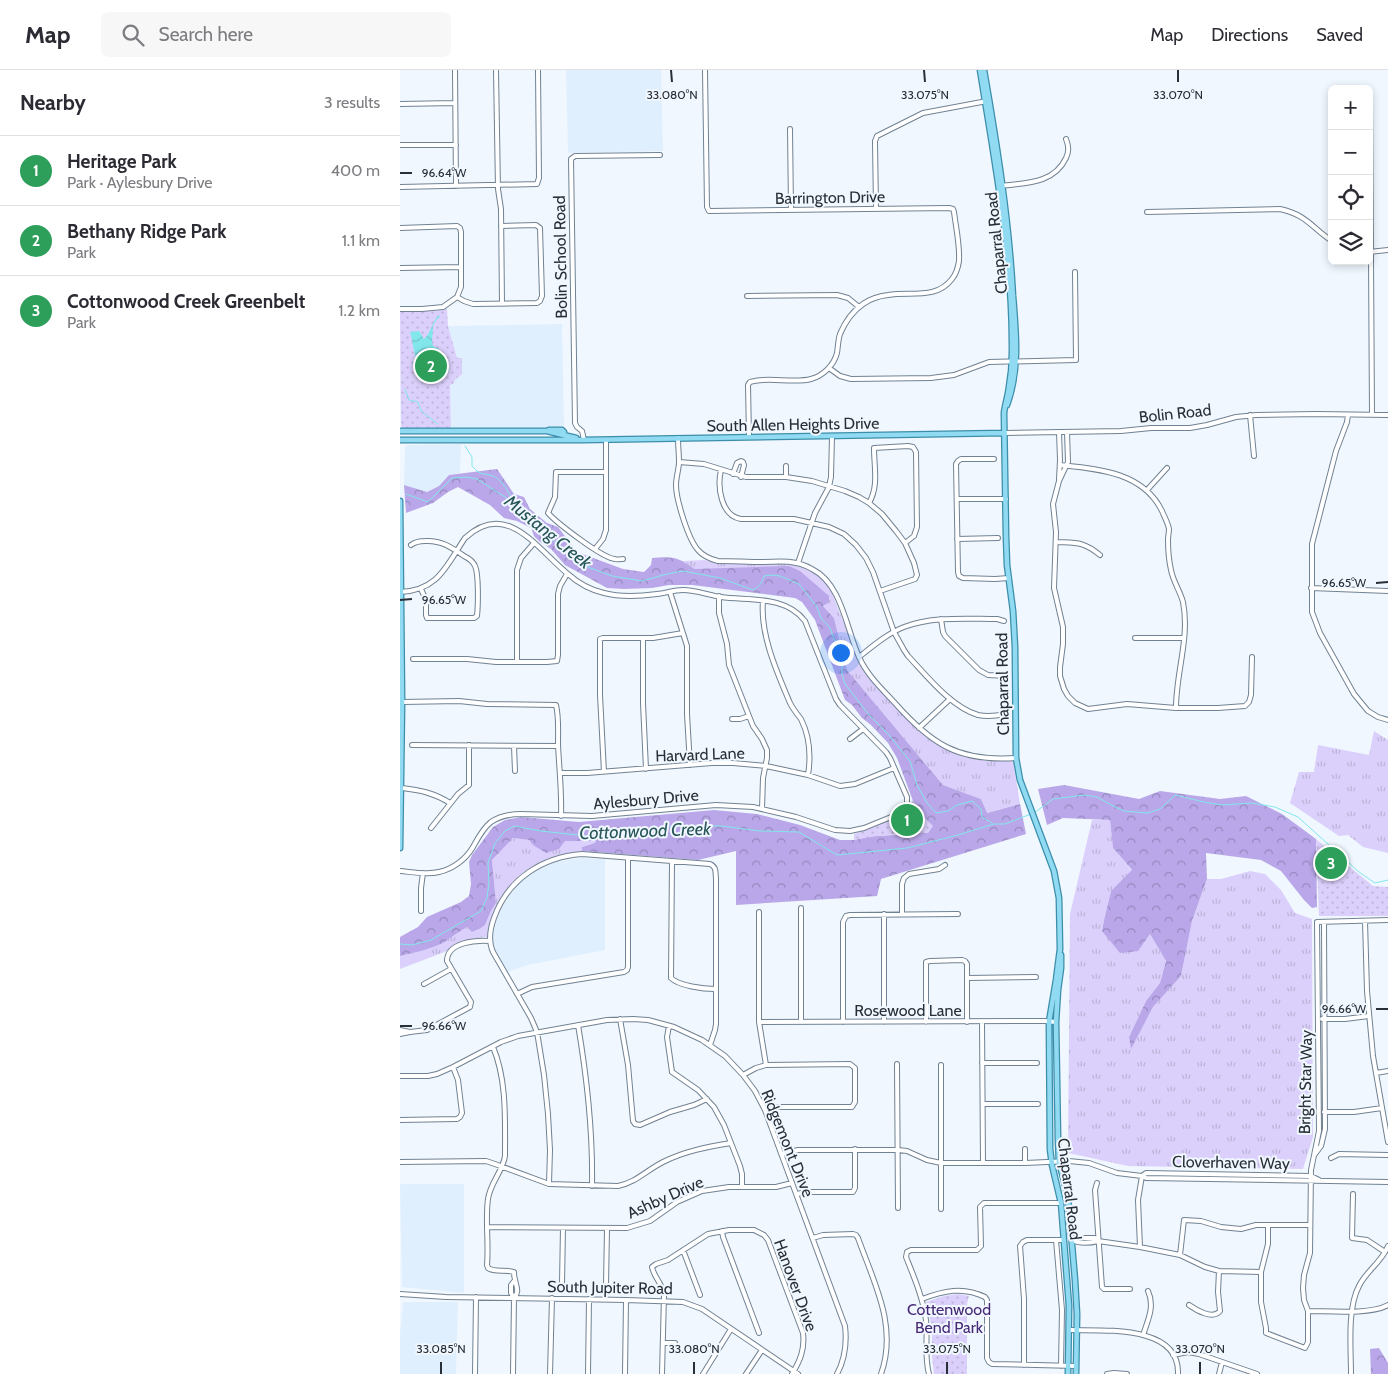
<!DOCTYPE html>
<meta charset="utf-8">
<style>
body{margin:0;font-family:Cabin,sans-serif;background:#f7f7f7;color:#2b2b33}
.controls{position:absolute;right:15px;top:15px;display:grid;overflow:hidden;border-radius:8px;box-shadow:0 2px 8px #0003}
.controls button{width:45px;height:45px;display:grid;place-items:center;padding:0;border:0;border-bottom:1px solid #e1e1e2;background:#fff;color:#2b2b33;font:25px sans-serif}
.you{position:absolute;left:440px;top:582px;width:18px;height:18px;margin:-12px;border:4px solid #fff;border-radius:50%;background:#1a73e8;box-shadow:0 0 0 8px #1a73e833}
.badge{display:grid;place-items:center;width:32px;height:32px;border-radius:50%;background:#db2777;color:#fff;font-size:16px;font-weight:700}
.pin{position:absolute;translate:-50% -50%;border:2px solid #fff;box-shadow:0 1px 5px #0006}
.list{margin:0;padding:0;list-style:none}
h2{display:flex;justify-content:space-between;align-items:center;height:65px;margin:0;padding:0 20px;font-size:21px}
h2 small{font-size:16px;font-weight:400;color:#7c7c81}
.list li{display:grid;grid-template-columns:32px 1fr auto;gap:15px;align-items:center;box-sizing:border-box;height:70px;padding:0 20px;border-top:1px solid #e1e1e2}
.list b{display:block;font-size:19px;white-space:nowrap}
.list p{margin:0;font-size:16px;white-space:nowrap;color:#7c7c81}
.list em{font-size:16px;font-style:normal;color:#7c7c81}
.icon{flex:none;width:28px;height:28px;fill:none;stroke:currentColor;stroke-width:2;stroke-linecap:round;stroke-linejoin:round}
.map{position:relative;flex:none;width:988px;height:1304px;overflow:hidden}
header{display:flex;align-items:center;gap:30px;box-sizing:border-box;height:70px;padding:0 25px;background:#fff;border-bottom:1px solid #e1e1e2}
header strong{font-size:24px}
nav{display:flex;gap:28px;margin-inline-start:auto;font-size:18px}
.search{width:350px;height:45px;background:#f7f7f7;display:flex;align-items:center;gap:12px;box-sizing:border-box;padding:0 18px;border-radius:8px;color:#7c7c81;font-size:19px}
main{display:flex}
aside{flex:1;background:#fff}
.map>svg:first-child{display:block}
.built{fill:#e0effe}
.grass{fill:url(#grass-tufts)}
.forest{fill:url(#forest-crowns)}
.park{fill:url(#park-dots)}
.water{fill:url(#water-waves)}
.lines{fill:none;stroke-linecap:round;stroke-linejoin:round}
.stream{stroke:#82e7eb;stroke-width:1}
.minor-casing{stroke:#718292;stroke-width:6}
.major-casing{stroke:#3c8eaa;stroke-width:7}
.minor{stroke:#fff;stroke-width:4}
.major{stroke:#90daf2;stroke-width:4.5}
.ticks{fill:none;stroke:#282f36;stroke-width:2}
.labels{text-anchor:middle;stroke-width:4;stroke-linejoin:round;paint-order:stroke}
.street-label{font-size:16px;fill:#282f36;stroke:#f0f7ff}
.park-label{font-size:16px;fill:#462976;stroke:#f0f7ff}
.water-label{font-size:18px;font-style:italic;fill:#275557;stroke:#f0f7ff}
.ticks-label{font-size:12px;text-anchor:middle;fill:#282f36;stroke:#f0f7ff;stroke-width:4;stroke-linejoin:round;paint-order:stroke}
</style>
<header>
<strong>Map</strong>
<div class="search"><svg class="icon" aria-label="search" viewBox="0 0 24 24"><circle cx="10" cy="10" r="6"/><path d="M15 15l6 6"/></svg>Search here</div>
<nav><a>Map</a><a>Directions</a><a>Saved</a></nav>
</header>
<main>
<aside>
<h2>Nearby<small>3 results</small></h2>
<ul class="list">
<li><span class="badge" style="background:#2e9e5b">1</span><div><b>Heritage Park</b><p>Park · Aylesbury Drive</p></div><em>400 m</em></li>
<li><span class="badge" style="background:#2e9e5b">2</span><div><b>Bethany Ridge Park</b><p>Park</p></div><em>1.1 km</em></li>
<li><span class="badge" style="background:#2e9e5b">3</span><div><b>Cottonwood Creek Greenbelt</b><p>Park</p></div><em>1.2 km</em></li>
</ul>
</aside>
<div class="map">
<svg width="988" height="1304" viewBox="0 0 988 1304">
<defs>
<pattern id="grass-tufts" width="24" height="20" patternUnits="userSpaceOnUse" patternTransform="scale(1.25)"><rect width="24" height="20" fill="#dbd0fb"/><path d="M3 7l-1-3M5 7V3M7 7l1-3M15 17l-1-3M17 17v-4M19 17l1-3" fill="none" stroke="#bcb3d8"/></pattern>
<pattern id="forest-crowns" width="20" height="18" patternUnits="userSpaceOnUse" patternTransform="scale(1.25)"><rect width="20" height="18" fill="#b9a7e9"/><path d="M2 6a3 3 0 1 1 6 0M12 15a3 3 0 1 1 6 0" fill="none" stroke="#9688be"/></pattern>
<pattern id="park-dots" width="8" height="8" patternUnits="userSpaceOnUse" patternTransform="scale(1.25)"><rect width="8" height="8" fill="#dbd0fb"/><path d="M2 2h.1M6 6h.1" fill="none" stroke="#bcb3d8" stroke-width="1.8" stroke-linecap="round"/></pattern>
<pattern id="water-waves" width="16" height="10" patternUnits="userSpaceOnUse" patternTransform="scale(1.25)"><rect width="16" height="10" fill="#82e7eb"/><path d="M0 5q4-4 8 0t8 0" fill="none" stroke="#70c6ca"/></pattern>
</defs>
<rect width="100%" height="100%" fill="#f0f7ff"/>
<!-- built -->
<path class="built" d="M166,0H261L263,81L168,83Z
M162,254L164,358L51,359L50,315L62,304V288H57L48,256Z
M61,374L60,403L49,405L39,416L26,422L4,415L5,379L7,375Z
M181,788L205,789V880L128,895L107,902L94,879L92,868L96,851L101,839L109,826L122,810L139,798L149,793Z
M0,1114H64V1223L2,1217Z
M3,1232H58L56,1304H0V1264Z"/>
<!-- grass -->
<path class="grass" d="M305,490L319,494H389L411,500L421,507L430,518L459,591L481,622L509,651L527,668L546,679L564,687L586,691L613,690L620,734L586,743L581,729L543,715L447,600L434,548L423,536L295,499L283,491Z
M974,661L988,670V783L963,777L948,765L939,766L890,733L899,702H914L918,675L969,685Z
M692,750H710L713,778L732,801L711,821L704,850L702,861L750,864L766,891L760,913L746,931L729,967L731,978L753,937L781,906L792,851L807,809H821L850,801L865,804L881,820L895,843L912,849L913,1067L903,1099L728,1096L668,1083L670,844Z
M113,768L129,770L133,775L164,771H196V773L182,777V781C130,786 96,815 88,867C76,867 55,872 47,881L0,899V886C15,883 29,879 43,872C51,868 58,862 67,857L72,861L81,858L85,855L91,841L96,833L92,790Z"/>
<!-- forest -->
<path class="forest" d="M97,399L114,424L124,427L130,439L147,453L158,457L177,482L223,499L244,502L251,495L252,488C272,486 278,487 295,499L389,496L400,501L429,526V532L423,536L434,548L447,600L543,715L581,729L587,743L620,734L626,764L481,809L477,826L336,835V781L298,790L182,781V777L195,773L196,771H165L159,779L146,783L133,775L129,770L113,768L92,790L96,833L91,841L85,855L81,858L72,862L67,857C58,862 51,868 43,873C29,879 15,883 0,886V867L18,857L27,847L61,832L69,826L71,814L69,792L72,785L93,757L105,750L121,747L179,752L314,740L357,744L400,755L440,770H454L472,766L496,765L502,763H516L532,756L516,739L497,688L488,673L471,655L462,648L452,635L445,630L415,550L402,532L395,528L292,515H269L252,518L224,519L207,518L165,495L151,479L140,472L134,466L131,458L117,451L104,448L90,435L58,417L48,422L33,433L6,443L4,415L27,422L39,416L49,405Z
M664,715L739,729L760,721L820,729L846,726L882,744L916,769L917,837L912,838L904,830L881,801L861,790L806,783L807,809L792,851L781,906L753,937L731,979L729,967L746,931L760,913L766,891L750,864L738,881L720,883L702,861L704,850L711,821L732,800L713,778L710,750L663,748L647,755L638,719Z
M979,1278L988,1293V1304H971L970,1279Z"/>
<!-- park -->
<path class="park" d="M46,238L47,239L48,256L57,288H62V304L55,310L53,314L50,315L51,359H4L2,358L1,355L0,242L37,241Z
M513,730L516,739L533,756L528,763C503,763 479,765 454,770V764L502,745Z
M916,769L973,816L988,817V846H919Z
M558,1224L569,1226L567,1234V1304H534L532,1287V1258L526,1232L544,1226Z"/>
<!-- water -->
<path class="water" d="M39,245L40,247L37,249L33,256L32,272L33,276L39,279L48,296L49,300L47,304C41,305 32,306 26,303C14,297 14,274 10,262L19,261L24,269C31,263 32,252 39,245Z"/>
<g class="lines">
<!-- stream -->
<path class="stream" d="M5,319L9,330L18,332L21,341L38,354
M65,376L72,387V396C82,407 82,402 93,406C102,409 109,423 113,431
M6,424L28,432L52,408L66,407L77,409L119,436L144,463L185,496L212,506L242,511L267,504L283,501L320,508L353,520C359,517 362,513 364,506L371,505L380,506L399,514L417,537L421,548L430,558L442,590V604L445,614L469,645L487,663L510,691L517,715L527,733L536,743L548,741L557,735L572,731L581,739L582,747L592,753
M634,743L653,729L685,725L697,727L713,736L724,741L748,743L760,739L775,725L804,732L822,735L852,733L875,737L898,747L959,802L975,813L988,810
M0,874L12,875L31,870L81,841L87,828L89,812L88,793L95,773L105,761L114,756L141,761L186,766L278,756H322L360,761L399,762L437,785L507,778L558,765L594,754H605L631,744"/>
<defs>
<path id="minor" d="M55,0L56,116
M96,0L98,119L101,139L102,234
M305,0L307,137L309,141L549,138L553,139L554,142C556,158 560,175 559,191C558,198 556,204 552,209C536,230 510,221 488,225C479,226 470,229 463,234C453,241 445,252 440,264C438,270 438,277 437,283C434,295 423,306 411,309C394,314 367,306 350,312L348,315L349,367
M970,30L972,345
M0,34L55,33
M390,59L391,140
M0,75H56
M600,116C625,113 654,114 666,88C669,81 669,77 666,69
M0,117L137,114L139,108L138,0
M476,139L475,71L477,66L523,43L587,31
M747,142L880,139C907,145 911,157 932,171
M0,158L57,156L60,158L61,162V217L57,227L43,237L22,239H0
M969,182L988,180
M0,198L61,197
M347,226L437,225L448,228L459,237
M57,227L64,231L73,234L137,233L140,231L142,226L140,158L136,155L101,156
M429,298L440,306L451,309L531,308L554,305L589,292L676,290L675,202
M850,345L854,386
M948,345L947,352L936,381L912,474V542L920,563L954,624L968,641L978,647L988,650
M667,362L668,392L659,411L653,434L656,462L654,518L663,557V574L660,597V606L664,619L668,626L675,633L688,639L727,634L776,638H818L845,636L849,632L851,625L852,587
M605,363L721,361L751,358H790L807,355L836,347L856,345L916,344L988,345
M278,368C278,376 279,384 279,392C279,399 276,407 276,415C276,429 288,469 298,480C303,486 310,489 318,491C333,491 348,492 363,492C381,491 396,490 412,499C442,514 446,558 459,587C467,605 481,618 494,632C531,674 558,692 616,688
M184,370L182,361L177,357L175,353L171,89L175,86L260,85
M594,389H561L558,391L556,394L558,502L559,506L563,508L595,509L609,508
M279,392L304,394L346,407H386L412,411L445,421L459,427L469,433L482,444L496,461L505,473L514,493L517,505L515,509L480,521
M660,395C698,399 743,402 762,441C764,446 768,453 769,459C769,462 768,466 768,470C768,479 769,491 771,500C773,511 780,521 783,532C790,568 776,602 776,638
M321,400C317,417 321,446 341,449H394L429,457L444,464L456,475L466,488L473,502L494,562L504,580L508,586C526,605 552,638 578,645C587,647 596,646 605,644L606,606L588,605L579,600L545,566L543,562L541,549
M206,402H156L155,427L148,443C157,453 202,488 215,489C216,490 222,489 223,489
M333,404L337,393L341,391L343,392L344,395L341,407
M386,407V396
M659,409L660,390L659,362
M747,420L767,398
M557,429H606
M469,433C479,416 474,397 474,378L508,376L513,377L516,382L517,457L514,466L505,473
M557,469L598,468
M656,472C676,473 683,471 700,485
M11,475C15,472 20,471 25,471C41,470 51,477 64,486C68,488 73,491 75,496C79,504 78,537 77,546L74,548H27L26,545V530L21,519
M195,479L203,469L206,460V370
M398,493L415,443L429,417L431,407L432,366
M911,518L988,521
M0,522C38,521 46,496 65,468C107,429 137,479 168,504C178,513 191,520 204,523C219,527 242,526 257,524C266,523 274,520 283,520C296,520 308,525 321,527C349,531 385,525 405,551L436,629L440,635L486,682L490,688L507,727V734L503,740L496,745L464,758L450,761L435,760L396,747L353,737L316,735L192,746L121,744C111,744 100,746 91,752C83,758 78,768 73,777C66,789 53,799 39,802C27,805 12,802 0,801
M270,522L287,576V644L290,695
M319,526V543L327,574L329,595L349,646L353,656L362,669L367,680V688L363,708L362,739
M363,531C360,565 377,602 390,633C393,639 397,644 401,649C410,667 411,686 408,705
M735,568H784
M243,569V633L246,699
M459,587C473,576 488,563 504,557C534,546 566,549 597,549L604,551
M13,589H67L96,592H147L157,591L158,585V524L160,516L167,504
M117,592V500L121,488L134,473
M2,632L59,631L87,634L156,635C159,647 158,661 158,674C159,698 162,722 161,746
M332,649H340L349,646
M519,658L550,629
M450,669L463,659
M12,675L158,676
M114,676L115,701
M204,702L200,625V569L203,568H253L283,563
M160,703H187L312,693H333L366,696L408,705L440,716L455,714L494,698
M2,718C20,720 34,723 50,733
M31,758L58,724L69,715V675
M272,791L271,908C279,916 304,919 315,919
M21,841V818L23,803
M359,842V952L366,995
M484,844V952
M502,844V814L504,808L509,804L539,799L545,795
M965,851L967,921L973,986L988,1072
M567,908L636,907
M24,914L51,899
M117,924L132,917L224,902L227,900L228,897V788
M220,949L228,995L233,1051L235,1054L240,1055L270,1042L294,1035L307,1029
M922,949H945L969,946
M359,952L645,951L656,952
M401,952V838
M443,952V852L446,846L450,845L558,844
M526,952V892L530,891L562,890L565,891L567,894V952
M582,952L583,1093
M178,955C187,1008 193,1061 192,1116
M269,956L267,967L272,1002L298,1020L314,1037L324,1055L340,1096L342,1104V1117
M0,960L10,962L27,960L70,937L71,932L47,891C47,872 76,870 90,871
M0,964L10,962
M93,977C107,1010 105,1050 105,1086C103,1101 90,1113 88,1129C85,1150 89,1173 87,1195L88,1198C95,1203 106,1199 114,1202C114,1204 114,1207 115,1209C116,1217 120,1221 114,1228L113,1304
M582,993H637
M497,994L498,1138
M541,995V1139
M976,1003L988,1001
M343,1005L356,998L366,995L450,994L455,998V1032L452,1037H376L365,1040
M0,1006H28L37,1004L53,997L101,972L118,966L207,950L233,949L248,950L274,957L302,970L325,986L343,1005L355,1021L365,1040L445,1256C447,1273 445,1289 437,1304
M583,1034H638
M924,1042H954L982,1038
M0,1050L57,1049L60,1047L62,1043L58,1010L53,997
M625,1079V1093
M382,1084L398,1080H498L507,1081L527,1090L541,1093H625L669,1091L689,1093L717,1103L742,1106L746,1108L988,1112
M915,1084L921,1076L925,1059L924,852
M931,1088L939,1084L988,1085
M0,1092L86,1091L95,1094L149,1114L218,1116C235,1113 247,1100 263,1092C285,1081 307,1077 331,1073
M742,1106L746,1103L911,1106L919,1110
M697,1113L695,1120L702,1217L704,1219H730
M149,1114L150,1080L148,1044L144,1005L137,962L131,948L93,882C88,871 90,859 94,848C108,809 142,787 182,784L310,794C317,797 315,802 316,808V954L315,960L310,975
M397,1124L406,1122H453L455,1118V1079
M953,1124L952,1168L967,1170L985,1182
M868,1155V1174L861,1202V1232L866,1258V1263L905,1278L908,1272V1241L904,1230L903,1218L904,1205L910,1183L911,1100L919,1061L917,852L988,850
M87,1157L227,1158L250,1151L277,1132L302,1121L329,1117H376L392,1113
M322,1161L323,1167L359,1263
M413,1168L423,1165L453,1164L456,1165L458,1168C474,1213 498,1256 481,1304
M656,1170L662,1240L661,1296
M672,1170L676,1168H695L698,1171L740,1177L780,1185L805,1197L819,1201L861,1202
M672,1170C679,1174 691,1173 698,1171
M740,1177L738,1130L742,1106
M283,1180L300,1225
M780,1185L784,1150L801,1151L821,1157L841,1159L856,1155H910
M162,1214L163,1158
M206,1215L207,1159
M0,1224L46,1227L226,1230L283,1232L302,1239L398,1304
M114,1228L111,1223V1215L115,1210
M522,1229C543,1221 563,1216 585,1227L587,1230V1288L589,1292L592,1294L676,1296
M789,1235C796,1240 813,1250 820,1241L818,1222L819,1201
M908,1241C929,1241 970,1245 988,1235
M669,1260C702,1261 780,1254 778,1304
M743,1265C748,1250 755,1236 748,1221
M263,1273H275
M773,1285L788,1282L799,1284L857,1304
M624,1295V1229L620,1176L623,1172L627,1170H664
M75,1304L76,1227
M150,1304L152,1228
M188,1304L189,1229
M225,1304L226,1230
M262,1304L264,1225C263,1214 254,1208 252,1197L256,1194L268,1190L308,1164L329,1160H354L364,1165L368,1170L403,1263C405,1279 400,1291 392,1304
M303,1304L331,1259
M346,1304L362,1280
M529,1304C524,1286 528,1268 526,1250C523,1228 514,1207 506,1187L507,1182L511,1180H577L581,1176L580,1137L584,1133H661
M707,1304L714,1303L727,1304
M819,1304L822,1292
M951,1304C951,1279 947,1238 959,1216C966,1201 982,1192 988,1176"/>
<path id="major" d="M580,0C595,93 613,188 612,283C612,295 611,306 609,317C608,326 605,334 604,343L606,466L607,495L613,541L615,577L616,688L620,710L654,801L659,828L660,879L656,910L649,952L650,1079L652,1095L661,1133L669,1236L668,1304
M584,0C597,75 609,150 613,226C616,263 620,299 607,335
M149,360H162L164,362L163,365
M0,361H147L176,368
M0,370H182L605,363
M0,431L2,632L0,778
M661,885V898L658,920L656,952L658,1070L659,1092L668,1127L675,1210L677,1244L676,1304"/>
</defs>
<!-- minor casing -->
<use href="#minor" class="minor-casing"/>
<!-- major casing -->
<use href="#major" class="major-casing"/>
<!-- minor -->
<use href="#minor" class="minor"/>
<!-- major -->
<use href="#major" class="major"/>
</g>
<!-- ticks -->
<path class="ticks" d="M271,0L272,12M524,0L525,12M778,0V12M0,103H12M976,513L988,512M0,530L12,529M976,939H988M0,956H12M41,1292V1304M294,1292V1304M547,1292V1304M800,1292V1304"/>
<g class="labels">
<!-- street labels -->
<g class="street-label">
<text transform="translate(430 127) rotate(-1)" y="6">Barrington Drive</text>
<text transform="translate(596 173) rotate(-96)" y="6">Chaparral Road</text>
<text transform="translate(160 187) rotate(-91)" y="6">Bolin School Road</text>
<text transform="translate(775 343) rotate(-6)" y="6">Bolin Road</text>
<text transform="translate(393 354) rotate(-1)" y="6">South Allen Heights Drive</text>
<text transform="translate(602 614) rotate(-91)" y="6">Chaparral Road</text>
<text transform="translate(300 684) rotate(-2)" y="6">Harvard Lane</text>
<text transform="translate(246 729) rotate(-5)" y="6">Aylesbury Drive</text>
<text x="508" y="946">Rosewood Lane</text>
<text transform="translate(905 1012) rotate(-89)" y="6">Bright Star Way</text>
<text transform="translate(388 1073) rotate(68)" y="6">Ridgemont Drive</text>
<text transform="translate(831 1092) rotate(1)" y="6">Cloverhaven Way</text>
<text transform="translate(670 1119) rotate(83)" y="6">Chaparral Road</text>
<text transform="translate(265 1127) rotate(-24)" y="6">Ashby Drive</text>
<text transform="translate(396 1215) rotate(70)" y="6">Hanover Drive</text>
<text transform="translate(210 1217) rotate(1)" y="6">South Jupiter Road</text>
</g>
<!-- park labels -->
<g class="park-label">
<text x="549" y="1245">Cottenwood<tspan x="549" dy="18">Bend Park</tspan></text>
</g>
<!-- water labels -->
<g class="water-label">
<text transform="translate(148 462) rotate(39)" y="6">Mustang Creek</text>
<text transform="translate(245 761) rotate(-2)" y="6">Cottonwood Creek</text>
</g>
</g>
<g class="ticks-label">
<text x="272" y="29">33.080°N</text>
<text x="525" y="29">33.075°N</text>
<text x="778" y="29">33.070°N</text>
<text x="44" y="107">96.64°W</text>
<text x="944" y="517">96.65°W</text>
<text x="44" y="534">96.65°W</text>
<text x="944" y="943">96.66°W</text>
<text x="44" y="960">96.66°W</text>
<text x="41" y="1283">33.085°N</text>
<text x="294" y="1283">33.080°N</text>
<text x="547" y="1283">33.075°N</text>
<text x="800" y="1283">33.070°N</text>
</g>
</svg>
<div class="controls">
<button>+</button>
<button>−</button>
<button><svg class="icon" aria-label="locate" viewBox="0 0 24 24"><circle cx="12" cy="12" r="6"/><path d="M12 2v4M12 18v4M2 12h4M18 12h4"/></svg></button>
<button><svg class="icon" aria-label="layers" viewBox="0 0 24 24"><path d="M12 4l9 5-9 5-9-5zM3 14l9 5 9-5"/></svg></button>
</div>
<div class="you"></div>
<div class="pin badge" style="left:507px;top:750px;background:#2e9e5b">1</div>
<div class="pin badge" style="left:31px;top:296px;background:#2e9e5b">2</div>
<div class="pin badge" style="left:931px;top:793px;background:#2e9e5b">3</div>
</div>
</main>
